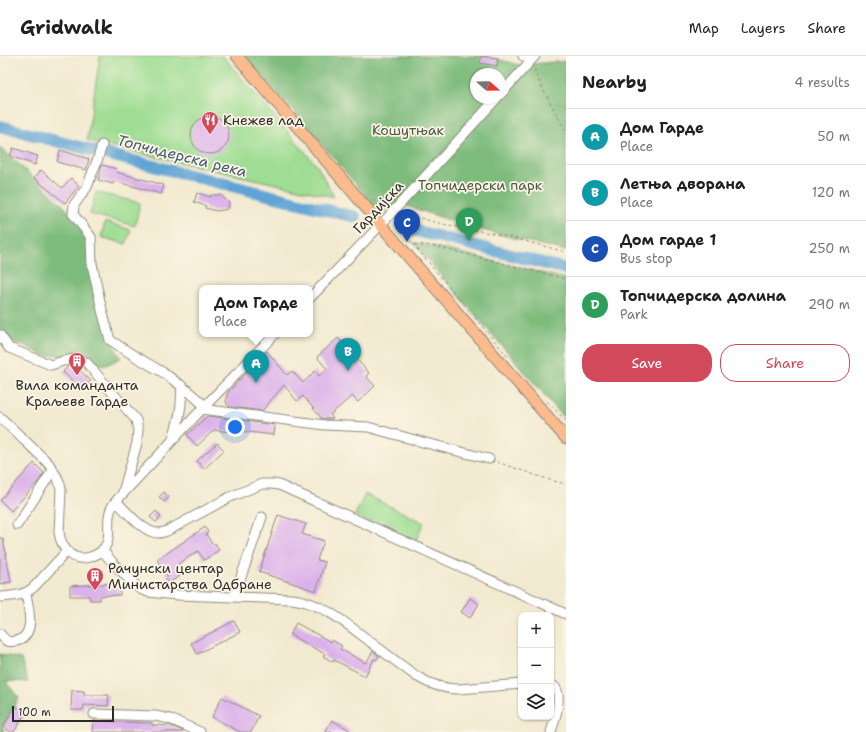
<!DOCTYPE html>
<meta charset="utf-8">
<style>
body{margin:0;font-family:"Shantell Sans",sans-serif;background:#f6f6f6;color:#202124}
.controls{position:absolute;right:12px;bottom:12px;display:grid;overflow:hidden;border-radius:8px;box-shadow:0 1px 3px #0004}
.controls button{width:36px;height:36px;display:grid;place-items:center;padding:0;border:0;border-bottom:1px solid #e0e0e0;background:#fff;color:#202124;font:20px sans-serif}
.compass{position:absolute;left:470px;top:12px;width:36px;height:36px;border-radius:50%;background:#fff;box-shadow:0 1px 3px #0004;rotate:110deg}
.scale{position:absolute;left:12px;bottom:10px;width:102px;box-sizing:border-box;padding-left:4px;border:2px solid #2b2b2b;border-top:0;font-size:11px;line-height:14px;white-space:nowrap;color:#2b2b2b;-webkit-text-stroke:3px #fcf5e5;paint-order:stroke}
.you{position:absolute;left:235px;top:371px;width:14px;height:14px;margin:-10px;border:3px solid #fff;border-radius:50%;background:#1a73e8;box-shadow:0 0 0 6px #1a73e833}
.badge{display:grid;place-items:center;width:26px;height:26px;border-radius:50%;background:#d1495b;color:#fff;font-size:13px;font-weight:700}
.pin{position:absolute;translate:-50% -33px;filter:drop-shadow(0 1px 2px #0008)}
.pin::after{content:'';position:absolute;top:21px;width:14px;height:12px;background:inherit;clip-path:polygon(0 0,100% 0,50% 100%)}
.popup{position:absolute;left:199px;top:229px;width:114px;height:52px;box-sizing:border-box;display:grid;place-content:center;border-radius:8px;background:#fff;filter:drop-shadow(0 1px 3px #0005);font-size:13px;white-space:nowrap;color:#757577}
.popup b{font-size:15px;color:#202124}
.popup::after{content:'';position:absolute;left:50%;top:100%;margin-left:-8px;border:8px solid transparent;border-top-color:#fff}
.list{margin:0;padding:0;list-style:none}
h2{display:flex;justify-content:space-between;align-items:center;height:52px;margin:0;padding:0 16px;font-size:17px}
h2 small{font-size:13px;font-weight:400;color:#757577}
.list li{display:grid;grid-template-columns:26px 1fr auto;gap:12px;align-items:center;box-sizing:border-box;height:56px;padding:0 16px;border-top:1px solid #e0e0e0}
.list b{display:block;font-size:15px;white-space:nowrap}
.list p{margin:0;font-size:13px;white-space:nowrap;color:#757577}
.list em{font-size:13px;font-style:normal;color:#757577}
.actions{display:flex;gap:8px;padding:12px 16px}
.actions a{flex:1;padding:9px 0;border:1px solid #d1495b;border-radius:16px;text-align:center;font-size:14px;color:#d1495b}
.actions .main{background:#d1495b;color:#fff}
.icon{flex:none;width:22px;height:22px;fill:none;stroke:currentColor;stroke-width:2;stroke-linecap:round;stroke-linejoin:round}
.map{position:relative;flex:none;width:566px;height:676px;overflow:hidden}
header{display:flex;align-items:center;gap:24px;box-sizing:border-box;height:56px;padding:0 20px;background:#fff;border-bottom:1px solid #e0e0e0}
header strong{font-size:19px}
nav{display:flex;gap:22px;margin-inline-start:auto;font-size:14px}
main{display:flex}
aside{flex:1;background:#fff}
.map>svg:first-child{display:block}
.green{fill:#9edd93;stroke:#64845f}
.forest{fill:#7ebc7d;stroke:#547454;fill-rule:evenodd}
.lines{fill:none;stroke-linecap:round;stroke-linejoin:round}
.river{stroke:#60a4d5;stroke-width:12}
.building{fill:#dbb1eb}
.minor-casing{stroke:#8e8a7e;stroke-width:11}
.major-casing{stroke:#8e8a7e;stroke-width:13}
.path{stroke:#8e8a7e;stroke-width:1;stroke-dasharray:3 3;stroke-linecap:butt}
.minor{stroke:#fff;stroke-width:9}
.major{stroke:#fbbb8d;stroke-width:11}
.labels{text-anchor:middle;stroke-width:3.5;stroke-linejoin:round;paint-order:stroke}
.poi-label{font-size:14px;fill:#2b2b2b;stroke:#fcf5e5;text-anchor:start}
.park-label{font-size:14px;fill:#485845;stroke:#fcf5e5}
.street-label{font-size:14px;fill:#2b2b2b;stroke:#fcf5e5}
.water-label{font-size:15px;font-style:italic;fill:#405b6f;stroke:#fcf5e5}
</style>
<header>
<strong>Gridwalk</strong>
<nav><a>Map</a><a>Layers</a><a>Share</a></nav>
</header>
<main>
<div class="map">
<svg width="566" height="676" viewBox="0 0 566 676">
<rect width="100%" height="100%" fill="#fcf5e5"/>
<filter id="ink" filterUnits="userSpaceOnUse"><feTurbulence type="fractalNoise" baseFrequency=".025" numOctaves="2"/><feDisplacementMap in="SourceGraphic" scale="8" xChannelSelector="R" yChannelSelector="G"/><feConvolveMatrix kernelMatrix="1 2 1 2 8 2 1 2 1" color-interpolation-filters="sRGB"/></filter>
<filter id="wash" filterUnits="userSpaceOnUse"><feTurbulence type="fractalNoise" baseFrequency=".012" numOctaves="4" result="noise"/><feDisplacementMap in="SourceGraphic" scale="16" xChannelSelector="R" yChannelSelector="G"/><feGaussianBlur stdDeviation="0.9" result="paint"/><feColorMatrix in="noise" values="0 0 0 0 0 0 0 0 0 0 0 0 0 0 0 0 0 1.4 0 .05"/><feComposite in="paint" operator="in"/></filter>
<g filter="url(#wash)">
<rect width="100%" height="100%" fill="#f2ead0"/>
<!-- green -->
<path class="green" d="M100,0H223L318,111L334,141L156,101L87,84Z
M96,136L140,147L135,170L90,158Z
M105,166L131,174L126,188L101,181Z
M365,438L424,467L414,488L355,459Z"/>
<!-- forest -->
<path class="forest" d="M244,0H485L519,9L566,5V195L505,180L464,169L404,149L386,153H377L290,51ZM476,18H500V42H476Z
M0,91L63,149L91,181L110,284L121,302L104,310L79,298L44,300L24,289L0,283Z
M415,187L445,193L566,223V364L422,197Z
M0,598L21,603L28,626L5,625L19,642L3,671L4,676H0Z"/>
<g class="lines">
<!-- river -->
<path class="river" d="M0,70L86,93L355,161
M405,172L566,213"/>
</g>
<g id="blocks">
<!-- building -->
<path class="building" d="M481,0L498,2L497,10L480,7Z
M191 79a19 19 0 1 1 38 0a19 19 0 1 1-38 0Z
M13,92L38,100L35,109L10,100Z
M60,94L89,103L86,114L57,106Z
M102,109L117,113L116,116L164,129L161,138L114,125L113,128L98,124Z
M41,114L62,132L71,122L79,130L65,147L34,122Z
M197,137L211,141V139H221L229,147L228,153L217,155L205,152L206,150L194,146Z
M338,282L369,317L366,320L375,330L358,346L352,340L330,359L333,362L331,363H322L303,340L297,345L284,329L262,355L230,351L227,348L226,345L227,338L230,334L267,295L287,319L292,315L303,327L315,315L319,320L327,313L317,301Z
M74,309L91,325L82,334L63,316L68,310Z
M207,360L275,369L274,379L239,375V377L214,374L197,390L187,379Z
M217,387L224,394L204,413L197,405Z
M34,407L44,417L38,426L11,455L0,444Z
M164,436L169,441L164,446L159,441Z
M156,455L161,461L156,466L150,461Z
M278,459L306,468L302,478L324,485L317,504L325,506L316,535L259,516Z
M205,471L208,476L206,478L213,489L215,487L219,494L204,504L198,495L178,508L184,517L169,527L166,523L168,521L157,504Z
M0,482H3L11,526L0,528Z
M119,527L120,539L100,540V544H90L89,540H70V530Z
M470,542L479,548L470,562L461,556Z
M234,565L240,576L197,598L191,587Z
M296,567L331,586L332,584L342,590L340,593L366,607L373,595L379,600L376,604L374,603L365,620L334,604L333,606L323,600L325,598L290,579Z
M72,634L84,635V639H109L108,650L84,649L83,654H71Z
M222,641L259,660L251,676H240L212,661Z
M15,650L26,656L14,676H11L3,671Z
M332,664L353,676H325Z
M93,665L152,667V669L171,670L183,675V676H92Z"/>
</g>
</g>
<g filter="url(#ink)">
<use href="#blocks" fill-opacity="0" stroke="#8e8a7e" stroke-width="1"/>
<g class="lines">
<defs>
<path id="minor" d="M523,0L534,1
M500,39L535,0
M102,89L98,102L87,131L74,149L73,158L91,181L92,208L102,254L110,284L133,299L164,317L188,335L205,350
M310,242L389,160L497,42
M0,279L9,292L51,309L63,305L75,303L86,306L136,364L138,374L137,387L123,436
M202,353L325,369L368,371L426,387L489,403
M0,361L43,402L49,408L57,421L60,428L61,434L59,476C60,484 63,492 70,498C81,507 102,500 107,487C111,476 106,463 111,453C112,450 114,447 116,445L202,353L275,278
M173,382C179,365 183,347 181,329
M116,445C126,455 144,477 158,477C161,477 164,476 167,475L230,441L262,428H272L279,429L566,558
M17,469L53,414
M102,494L113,507L135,529L140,533L148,536L177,539L292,543C322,546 348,569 372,587C386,598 401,609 416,620C429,628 444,633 459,633L521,628
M0,541C13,540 24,540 34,531L67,495
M234,541L262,461
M0,578C2,580 5,584 7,585C10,586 17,585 20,584C36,575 28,552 26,537
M94,658L155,660L170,663L200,676
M551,676C554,667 562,641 556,633C555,630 554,630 551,629"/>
<path id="major" d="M237,0L381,169L566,382"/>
</defs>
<!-- minor casing -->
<use href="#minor" class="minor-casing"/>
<!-- major casing -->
<use href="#major" class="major-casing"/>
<!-- path -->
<path class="path" d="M535,13V17L547,41L566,76
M373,144L382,155
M404,155C429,168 458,170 485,176C512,181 539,189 566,196
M395,166L413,188L433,190L566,223
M413,188L509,302
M543,341L566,365
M497,406L550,424L566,428"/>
<!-- minor -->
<use href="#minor" class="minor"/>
<!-- major -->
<use href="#major" class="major"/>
</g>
</g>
<!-- icons -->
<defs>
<symbol id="restaurant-pin" viewBox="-11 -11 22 30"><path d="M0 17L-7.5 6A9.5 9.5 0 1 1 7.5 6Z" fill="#d1495b" stroke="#fcf5e5"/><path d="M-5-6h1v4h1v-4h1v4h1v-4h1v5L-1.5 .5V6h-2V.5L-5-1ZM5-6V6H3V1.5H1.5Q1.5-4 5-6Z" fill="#fff"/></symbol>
<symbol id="building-pin" viewBox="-11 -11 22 30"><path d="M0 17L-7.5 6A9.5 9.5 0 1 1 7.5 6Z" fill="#d1495b" stroke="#fcf5e5"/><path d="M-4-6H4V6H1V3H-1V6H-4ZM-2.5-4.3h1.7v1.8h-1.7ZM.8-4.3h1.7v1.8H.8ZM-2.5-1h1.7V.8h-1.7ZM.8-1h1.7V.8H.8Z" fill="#fff"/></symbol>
</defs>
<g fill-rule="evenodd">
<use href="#restaurant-pin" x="200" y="54" width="20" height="27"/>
<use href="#building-pin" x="67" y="295" width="20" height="27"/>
<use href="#building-pin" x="85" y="510" width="20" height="27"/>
</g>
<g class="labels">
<!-- poi labels -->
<g class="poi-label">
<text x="223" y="69">Кнежев лад</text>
<text x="77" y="334" text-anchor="middle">Вила команданта<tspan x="77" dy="16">Краљеве Гарде</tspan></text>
<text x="108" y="517">Рачунски центар<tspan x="108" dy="16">Министарства Одбране</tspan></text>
</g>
<!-- park labels -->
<g class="park-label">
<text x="408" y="79">Кошутњак</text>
<text x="480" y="134">Топчидерски парк</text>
</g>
<!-- street labels -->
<g class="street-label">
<text transform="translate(378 151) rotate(-47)" y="5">Гардијска</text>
</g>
<!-- water labels -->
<g class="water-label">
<text transform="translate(182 100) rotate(14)" y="5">Топчидерска река</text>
</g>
</g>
</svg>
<div class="controls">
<button>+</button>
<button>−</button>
<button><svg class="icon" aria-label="layers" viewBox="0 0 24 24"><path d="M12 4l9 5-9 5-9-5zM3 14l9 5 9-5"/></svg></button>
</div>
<svg class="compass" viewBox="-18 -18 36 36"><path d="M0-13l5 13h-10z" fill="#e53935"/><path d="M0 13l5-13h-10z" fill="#757577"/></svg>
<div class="scale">100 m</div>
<div class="you"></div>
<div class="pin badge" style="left:256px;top:327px;background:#0f9aa8">A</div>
<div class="popup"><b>Дом Гарде</b>Place</div>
<div class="pin badge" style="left:348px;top:315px;background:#0f9aa8">B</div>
<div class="pin badge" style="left:407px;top:186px;background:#1a4fb4">C</div>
<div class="pin badge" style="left:469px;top:185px;background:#2e9e5b">D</div>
</div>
<aside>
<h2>Nearby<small>4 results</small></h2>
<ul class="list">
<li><span class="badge" style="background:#0f9aa8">A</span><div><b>Дом Гарде</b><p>Place</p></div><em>50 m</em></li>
<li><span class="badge" style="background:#0f9aa8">B</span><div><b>Летња дворана</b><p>Place</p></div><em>120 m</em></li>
<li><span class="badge" style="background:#1a4fb4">C</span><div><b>Дом гарде 1</b><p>Bus stop</p></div><em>250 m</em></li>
<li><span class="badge" style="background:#2e9e5b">D</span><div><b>Топчидерска долина</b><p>Park</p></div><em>290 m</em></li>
</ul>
<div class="actions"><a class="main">Save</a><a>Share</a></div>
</aside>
</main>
